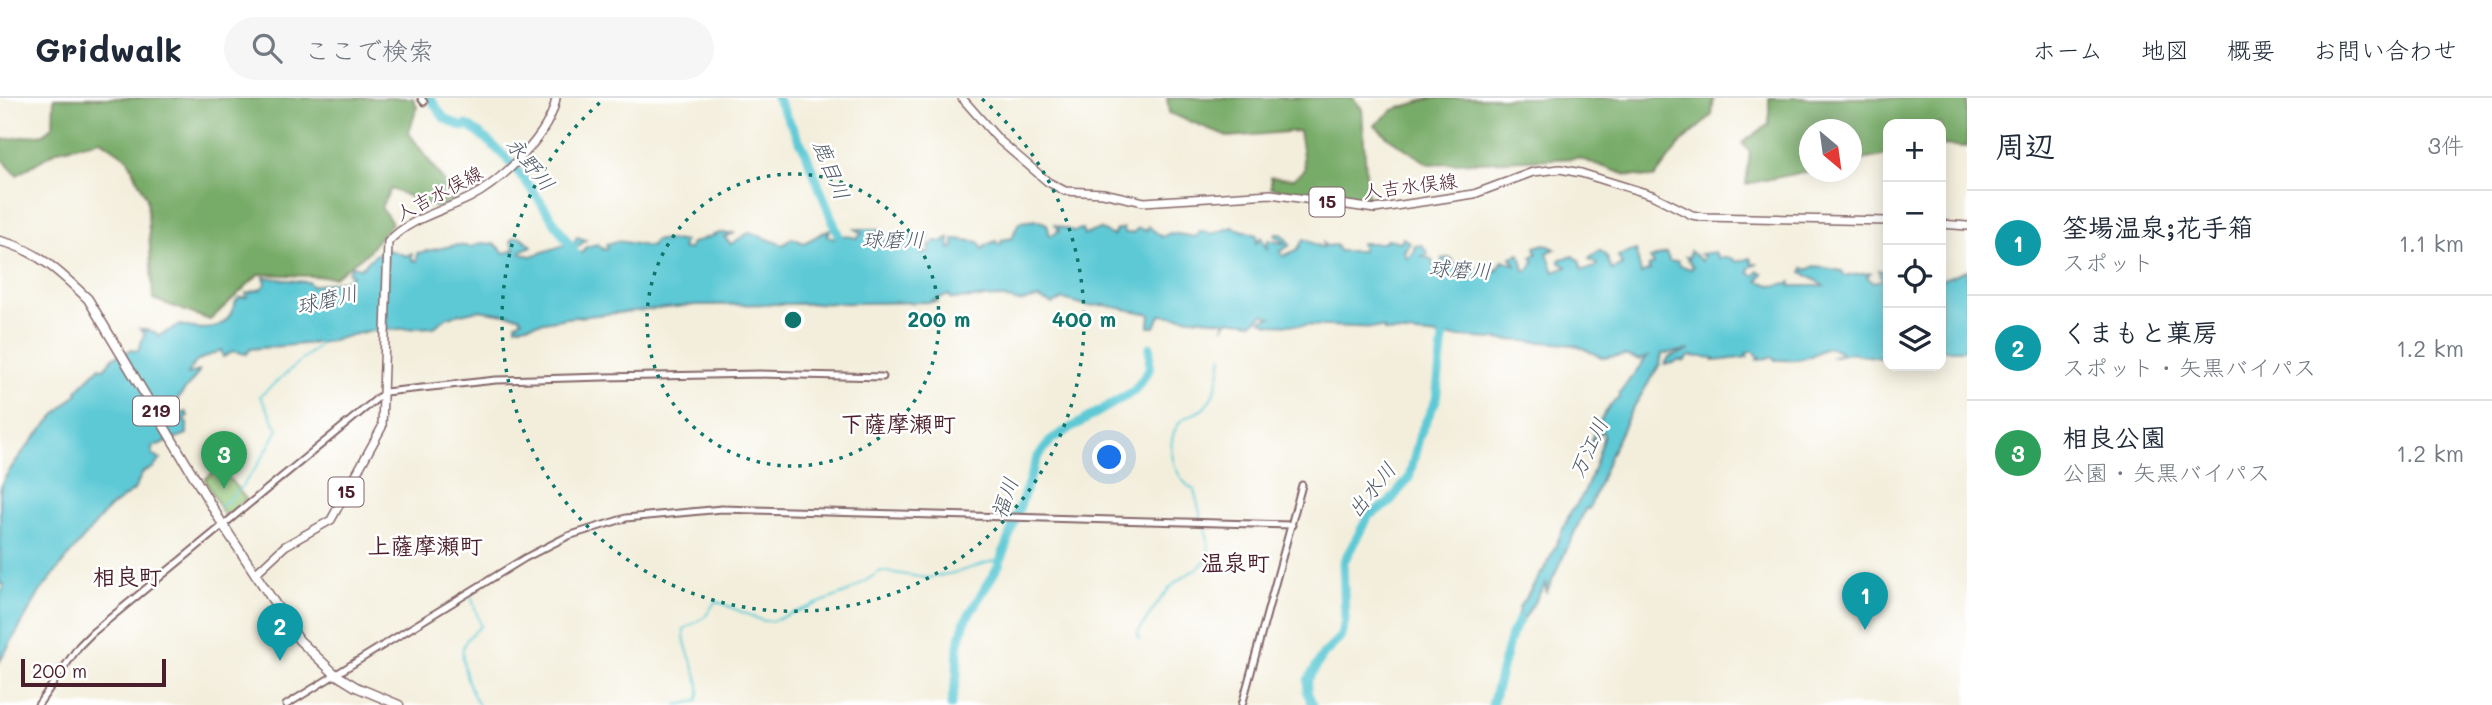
<!DOCTYPE html>
<html lang="ja">
<meta charset="utf-8">
<style>
body{margin:0;font-family:Mali,"Klee One",sans-serif;background:#f6f6f7;color:#1f2937}
.controls{position:absolute;right:21px;top:21px;display:grid;overflow:hidden;border-radius:14px;box-shadow:0 4px 18px #0003}
.controls button{width:63px;height:63px;display:grid;place-items:center;padding:0;border:0;border-bottom:2px solid #e0e1e3;background:#fff;color:#1f2937;font:35px sans-serif}
.compass{position:absolute;left:1799px;top:21px;width:63px;height:63px;border-radius:50%;background:#fff;box-shadow:0 4px 18px #0003;rotate:151deg}
.scale{position:absolute;left:21px;bottom:18px;width:145px;box-sizing:border-box;padding-left:7px;border:4px solid #4a1f2b;border-top:0;font-size:19px;line-height:24px;white-space:nowrap;color:#4a1f2b;-webkit-text-stroke:5px #fff;paint-order:stroke}
.you{position:absolute;left:1110px;top:360px;width:24px;height:24px;margin:-18px;border:5px solid #fff;border-radius:50%;background:#1a73e8;box-shadow:0 0 0 10px #1a73e833}
.badge{display:grid;place-items:center;width:46px;height:46px;border-radius:50%;background:#0f766e;color:#fff;font-size:23px;font-weight:700}
.pin{position:absolute;translate:-50% -58px;filter:drop-shadow(0 2px 4px #0008)}
.pin::after{content:'';position:absolute;top:37px;width:24px;height:21px;background:inherit;clip-path:polygon(0 0,100% 0,50% 100%)}
.list{margin:0;padding:0;list-style:none}
h2{display:flex;justify-content:space-between;align-items:center;height:91px;margin:0;padding:0 28px;font-size:30px}
h2 small{font-size:23px;font-weight:400;color:#747a83}
.list li{display:grid;grid-template-columns:46px 1fr auto;gap:21px;align-items:center;box-sizing:border-box;height:105px;padding:0 28px;border-top:2px solid #e0e1e3}
.list b{display:block;font-size:26px;white-space:nowrap}
.list p{margin:0;font-size:23px;white-space:nowrap;color:#747a83}
.list em{font-size:23px;font-style:normal;color:#747a83}
.icon{flex:none;width:38px;height:38px;fill:none;stroke:currentColor;stroke-width:2;stroke-linecap:round;stroke-linejoin:round}
.map{position:relative;flex:none;width:1967px;height:607px;overflow:hidden}
header{display:flex;align-items:center;gap:42px;box-sizing:border-box;height:98px;padding:0 35px;background:#fff;border-bottom:2px solid #e0e1e3}
header strong{font-size:33px}
nav{display:flex;gap:38px;margin-inline-start:auto;font-size:24px}
.search{width:490px;height:63px;background:#f6f6f7;display:flex;align-items:center;gap:18px;box-sizing:border-box;padding:0 24px;border-radius:38px;color:#747a83;font-size:26px}
main{display:flex}
aside{flex:1;background:#fff}
.map>svg:first-child{display:block}
.green{fill:#94c677;stroke:#6f7251;stroke-width:2}
.forest{fill:#77ab68;stroke:#60654a;stroke-width:2}
.water{fill:#5dc9d5;stroke:#547480;stroke-width:2}
.lines{fill:none;stroke-linecap:round;stroke-linejoin:round}
.stream{stroke:#5dc9d5;stroke-width:2}
.river{stroke:#5dc9d5;stroke-width:9}
.minor-casing{stroke:#856769;stroke-width:9}
.major-casing{stroke:#856769;stroke-width:10}
.highway-casing{stroke:#856769;stroke-width:11}
.minor{stroke:#fff;stroke-width:5}
.major{stroke:#fff;stroke-width:7}
.highway{stroke:#fff;stroke-width:8}
.ring{fill:none;stroke:#0f766e;stroke-width:3.5;stroke-dasharray:3.5 7}
.labels{text-anchor:middle;stroke-width:5;stroke-linejoin:round;paint-order:stroke}
.shield{fill:#fff;stroke:#80626b;stroke-width:2}
.shield-label{font-size:18px;font-weight:bold;fill:#4a1f2b}
.street-label{font-size:19px;fill:#4a1f2b;stroke:#fff}
.water-label{font-size:21px;font-style:italic;fill:#515a66;stroke:#fff}
.quarter-label{font-size:23px;font-weight:bold;fill:#4a1f2b;stroke:#fff}
.centre{fill:#0f766e;stroke:#fff;stroke-width:3.5}
.ring-label{font-size:21px;text-anchor:middle;font-weight:bold;fill:#0f766e;stroke:#fff;stroke-width:5;stroke-linejoin:round;paint-order:stroke}
</style>
<header>
<strong>Gridwalk</strong>
<div class="search"><svg class="icon" aria-label="search" viewBox="0 0 24 24"><circle cx="10" cy="10" r="6"/><path d="M15 15l6 6"/></svg>ここで検索</div>
<nav><a>ホーム</a><a>地図</a><a>概要</a><a>お問い合わせ</a></nav>
</header>
<main>
<div class="map">
<svg width="1967" height="607" viewBox="0 0 1967 607">
<rect width="100%" height="100%" fill="#fff"/>
<filter id="ink" filterUnits="userSpaceOnUse"><feTurbulence type="fractalNoise" baseFrequency=".0143" numOctaves="2"/><feDisplacementMap in="SourceGraphic" scale="14" xChannelSelector="R" yChannelSelector="G"/><feConvolveMatrix kernelMatrix="1 2 1 2 8 2 1 2 1" color-interpolation-filters="sRGB"/></filter>
<filter id="wash" filterUnits="userSpaceOnUse"><feTurbulence type="fractalNoise" baseFrequency=".00686" numOctaves="4" result="noise"/><feDisplacementMap in="SourceGraphic" scale="28" xChannelSelector="R" yChannelSelector="G"/><feGaussianBlur stdDeviation="1.57" result="paint"/><feColorMatrix in="noise" values="0 0 0 0 0 0 0 0 0 0 0 0 0 0 0 0 0 1.4 0 .05"/><feComposite in="paint" operator="in"/></filter>
<g filter="url(#wash)">
<rect width="100%" height="100%" fill="#f3eedb"/>
<!-- green -->
<path class="green" d="M220,369L246,401L225,419L205,381Z"/>
<!-- forest -->
<path class="forest" d="M54,0H413L417,9L409,35L456,100L437,110L391,91L381,109L392,125L366,156L334,179L259,176L210,222L153,201L147,100L127,60L101,42L58,52L17,77L0,59V42L44,36L53,27Z
M1167,0H1353L1362,11L1368,106L1271,90V79L1293,81L1305,71L1299,33L1229,39L1169,15Z
M1432,0H1714L1712,17L1680,46L1654,80L1627,77L1578,60L1429,66L1389,40L1375,27L1393,12Z
M1769,0H1967V49L1941,47V26H1888V57L1852,64V32H1810L1809,73L1746,86L1750,54L1742,45L1769,26Z"/>
<!-- water -->
<path class="water" d="M1037,122L1047,126L1050,138L1059,133L1055,127L1073,133L1082,131L1084,137L1100,131L1113,138L1116,132L1123,130L1124,135H1133L1138,130L1146,133L1148,128L1162,139L1170,135L1196,139L1200,133L1212,136L1232,129L1257,137L1256,145L1261,139L1267,151L1268,142L1286,146L1275,138L1276,135L1283,137L1290,147L1280,154L1283,158L1297,152L1304,141L1323,150V145L1326,148L1336,147L1339,153H1363L1361,145H1382L1388,141L1401,144L1403,140L1410,145L1404,153L1407,160L1414,153V148L1422,147L1428,156L1422,158L1431,161L1436,171L1442,168V161L1451,160L1457,170L1460,164L1475,172L1491,165L1497,173L1503,162L1516,167L1511,159L1520,156L1524,172H1529L1534,164L1531,159L1537,156L1535,149L1545,146L1555,151L1547,155L1554,174L1567,169L1559,164L1560,161L1573,158L1579,162L1582,172L1596,169L1597,166L1589,161L1599,152L1606,157L1612,172L1622,167L1618,158L1636,152L1641,176L1650,172L1648,168L1653,166L1650,161L1666,155L1670,164L1678,163L1679,167L1691,171L1693,169L1686,159L1689,160L1690,153L1702,163L1704,158L1700,156L1715,154L1719,160H1731L1737,164L1750,160L1752,166H1756L1749,170V175L1755,178L1758,173L1763,175L1758,183L1774,188L1791,184L1790,188H1824L1802,174L1803,170L1807,172L1815,168L1841,173L1845,178L1870,175L1867,179L1872,184L1883,182L1878,172L1888,174V256L1880,260L1849,255L1831,259L1842,255C1826,242 1818,258 1802,261C1795,263 1783,262 1775,262L1772,259L1756,262L1760,259L1752,253L1746,256L1748,259C1740,260 1716,263 1713,263L1715,260L1690,258L1683,264L1682,262L1669,266H1665L1669,259L1690,252L1662,256L1660,266L1629,317L1612,353L1589,411L1586,410L1546,495V485L1512,540L1520,508L1548,465L1571,413C1585,400 1597,365 1604,336L1602,333L1590,346C1593,335 1608,303 1620,300L1619,295L1647,259L1639,262L1625,257L1603,260L1578,248L1558,245L1444,238L1440,243V238L1384,233V230L1268,226L1261,222L1271,219L1264,216L1252,225L1228,222L1224,228V223L1160,217L1155,229H1149L1150,216L1104,207L1088,208L1063,201L1053,206L1038,200L1020,204L999,199L951,201L949,197L933,202L939,204L695,207L567,220L516,229V225L522,222L519,218L478,212L448,219L434,229L368,233L325,244L250,251L246,256L234,253L223,259L221,252C205,261 196,258 188,276L199,273C191,289 172,299 172,319L186,314L188,318L182,322L187,325V336L152,349L153,358L161,361L153,370L143,374L134,392L108,411L71,455L40,494L0,563V499L4,486H0C0,456 0,422 0,393C4,369 59,312 78,295L77,292L100,269L104,271L114,259L131,252L138,253L145,236L140,231L155,234L158,238L181,227C199,233 223,234 232,213C235,206 234,204 240,199H247L246,195L261,191L266,185L264,179C279,181 293,183 308,184L311,188L346,182L352,177L348,175L352,168L361,170C377,155 382,146 406,158L412,155V162L417,163V155L456,147L472,149L480,145L495,146L504,155L515,152L511,144L514,139H521L532,148L522,152L521,156L531,158L574,144L577,139L586,142L572,153L582,155L586,149L597,146L604,152L608,150L606,146L619,143L651,149L655,142L684,143L682,151H690V146L719,135H735L724,139L731,146L750,134L783,147L792,140L804,145L830,131L827,138L837,142L841,137L857,140L862,136L855,131H882L886,137L883,142L897,145L911,138H929L922,156L929,154L930,147L936,143L943,144L949,140L950,151L954,149V141L979,144L983,152L986,147L996,143L998,147L1002,145L1001,142L1012,140L1019,124Z
M1967,172V252H1941V182Z"/>
<g class="lines">
<!-- stream -->
<path class="stream" d="M220,409C245,390 264,359 278,331L260,298L318,248L319,244
M1202,422L1194,392C1173,380 1162,341 1182,322C1189,316 1200,315 1205,309C1217,295 1220,275 1222,258
M471,498L481,528C475,534 464,541 463,550C461,566 470,594 479,607
M1139,541L1137,537C1147,521 1156,505 1169,491C1192,465 1220,475 1204,427
M677,607L697,603C707,583 682,555 684,531L705,519L716,503L763,523H772L848,494L881,473L927,480L958,474L1002,460"/>
<!-- river -->
<path class="river" d="M430,0L444,20L462,29L467,27C517,59 546,114 580,162
M777,0L805,53L843,149
M951,607L957,577L958,548L965,523L999,467L1037,360L1052,341L1134,293L1149,272L1150,249
M1313,607L1307,594L1308,582L1323,557L1340,540L1345,523L1343,465L1369,417L1388,406L1409,380L1420,336L1436,302L1444,231
M1492,607L1511,537L1519,522"/>
</g>
</g>
<g filter="url(#ink)">
<g class="lines">
<defs>
<path id="minor" d="M421,0L424,4
M38,607L79,548L92,535L385,294L496,282L604,279L759,276L883,279
M286,607L525,460L568,438L626,420L722,411L1292,427
M1242,607L1302,387"/>
<path id="major" d="M962,0L999,42L1048,84L1065,93L1103,95L1144,104L1271,96L1375,111L1474,96L1533,74L1560,71L1581,75L1652,97L1692,117L1703,119L1888,123
M1941,126L1967,128
M255,476L285,448L331,422L382,329L388,144C408,121 443,113 469,100C501,84 551,36 556,0"/>
<path id="highway" d="M0,143C36,151 62,176 88,201L223,427L299,542L335,576L356,589L399,607"/>
</defs>
<!-- minor casing -->
<use href="#minor" class="minor-casing"/>
<!-- major casing -->
<use href="#major" class="major-casing"/>
<!-- highway casing -->
<use href="#highway" class="highway-casing"/>
<!-- minor -->
<use href="#minor" class="minor"/>
<!-- major -->
<use href="#major" class="major"/>
<!-- highway -->
<use href="#highway" class="highway"/>
</g>
</g>
<!-- distance rings -->
<g class="ring">
<circle cx="793" cy="222" r="146"/>
<path d="M982 1A291 291 0 1 1 604 1"/>
</g>
<g class="labels">
<!-- shield labels -->
<g class="shield">
<rect x="1309.5" y="89.5" width="35" height="29" rx="5"/>
<rect x="133" y="298.5" width="46" height="29" rx="5"/>
<rect x="328.5" y="379.5" width="35" height="29" rx="5"/>
</g>
<g class="shield-label">
<text x="1327" y="110">15</text>
<text x="156" y="319">219</text>
<text x="346" y="400">15</text>
</g>
<!-- street labels -->
<g class="street-label">
<text transform="translate(1410 88) rotate(-7)" y="7">人吉水俣線</text>
<text transform="translate(439 95) rotate(-28)" y="7">人吉水俣線</text>
</g>
<!-- water labels -->
<g class="water-label">
<text transform="translate(530 66) rotate(51)" y="7">永野川</text>
<text transform="translate(831 72) rotate(68)" y="7">鹿目川</text>
<text x="893" y="149">球磨川</text>
<text transform="translate(1460 172) rotate(3)" y="7">球磨川</text>
<text transform="translate(327 202) rotate(-13)" y="7">球磨川</text>
<text transform="translate(1589 350) rotate(-65)" y="7">万江川</text>
<text transform="translate(1372 392) rotate(-51)" y="7">出水川</text>
<text transform="translate(1005 400) rotate(-70)" y="7">福川</text>
</g>
<!-- quarter labels -->
<g class="quarter-label">
<text x="898" y="334">下薩摩瀬町</text>
<text x="425" y="456">上薩摩瀬町</text>
<text x="1235" y="473">温泉町</text>
<text x="127" y="487">相良町</text>
</g>
</g>
<circle cx="793" cy="222" r="10" class="centre"/>
<g class="ring-label">
<text x="939" y="229">200 m</text>
<text x="1084" y="229">400 m</text>
</g>
</svg>
<div class="controls">
<button>+</button>
<button>−</button>
<button><svg class="icon" aria-label="locate" viewBox="0 0 24 24"><circle cx="12" cy="12" r="6"/><path d="M12 2v4M12 18v4M2 12h4M18 12h4"/></svg></button>
<button><svg class="icon" aria-label="layers" viewBox="0 0 24 24"><path d="M12 4l9 5-9 5-9-5zM3 14l9 5 9-5"/></svg></button>
</div>
<svg class="compass" viewBox="-18 -18 36 36"><path d="M0-13l5 13h-10z" fill="#e53935"/><path d="M0 13l5-13h-10z" fill="#747a83"/></svg>
<div class="scale">200 m</div>
<div class="you"></div>
<div class="pin badge" style="left:1865px;top:532px;background:#0f9aa8">1</div>
<div class="pin badge" style="left:280px;top:563px;background:#0f9aa8">2</div>
<div class="pin badge" style="left:224px;top:391px;background:#2e9e5b">3</div>
</div>
<aside>
<h2>周辺<small>3件</small></h2>
<ul class="list">
<li><span class="badge" style="background:#0f9aa8">1</span><div><b>筌場温泉;花手箱</b><p>スポット</p></div><em>1.1 km</em></li>
<li><span class="badge" style="background:#0f9aa8">2</span><div><b>くまもと菓房</b><p>スポット · 矢黒バイパス</p></div><em>1.2 km</em></li>
<li><span class="badge" style="background:#2e9e5b">3</span><div><b>相良公園</b><p>公園 · 矢黒バイパス</p></div><em>1.2 km</em></li>
</ul>
</aside>
</main>
